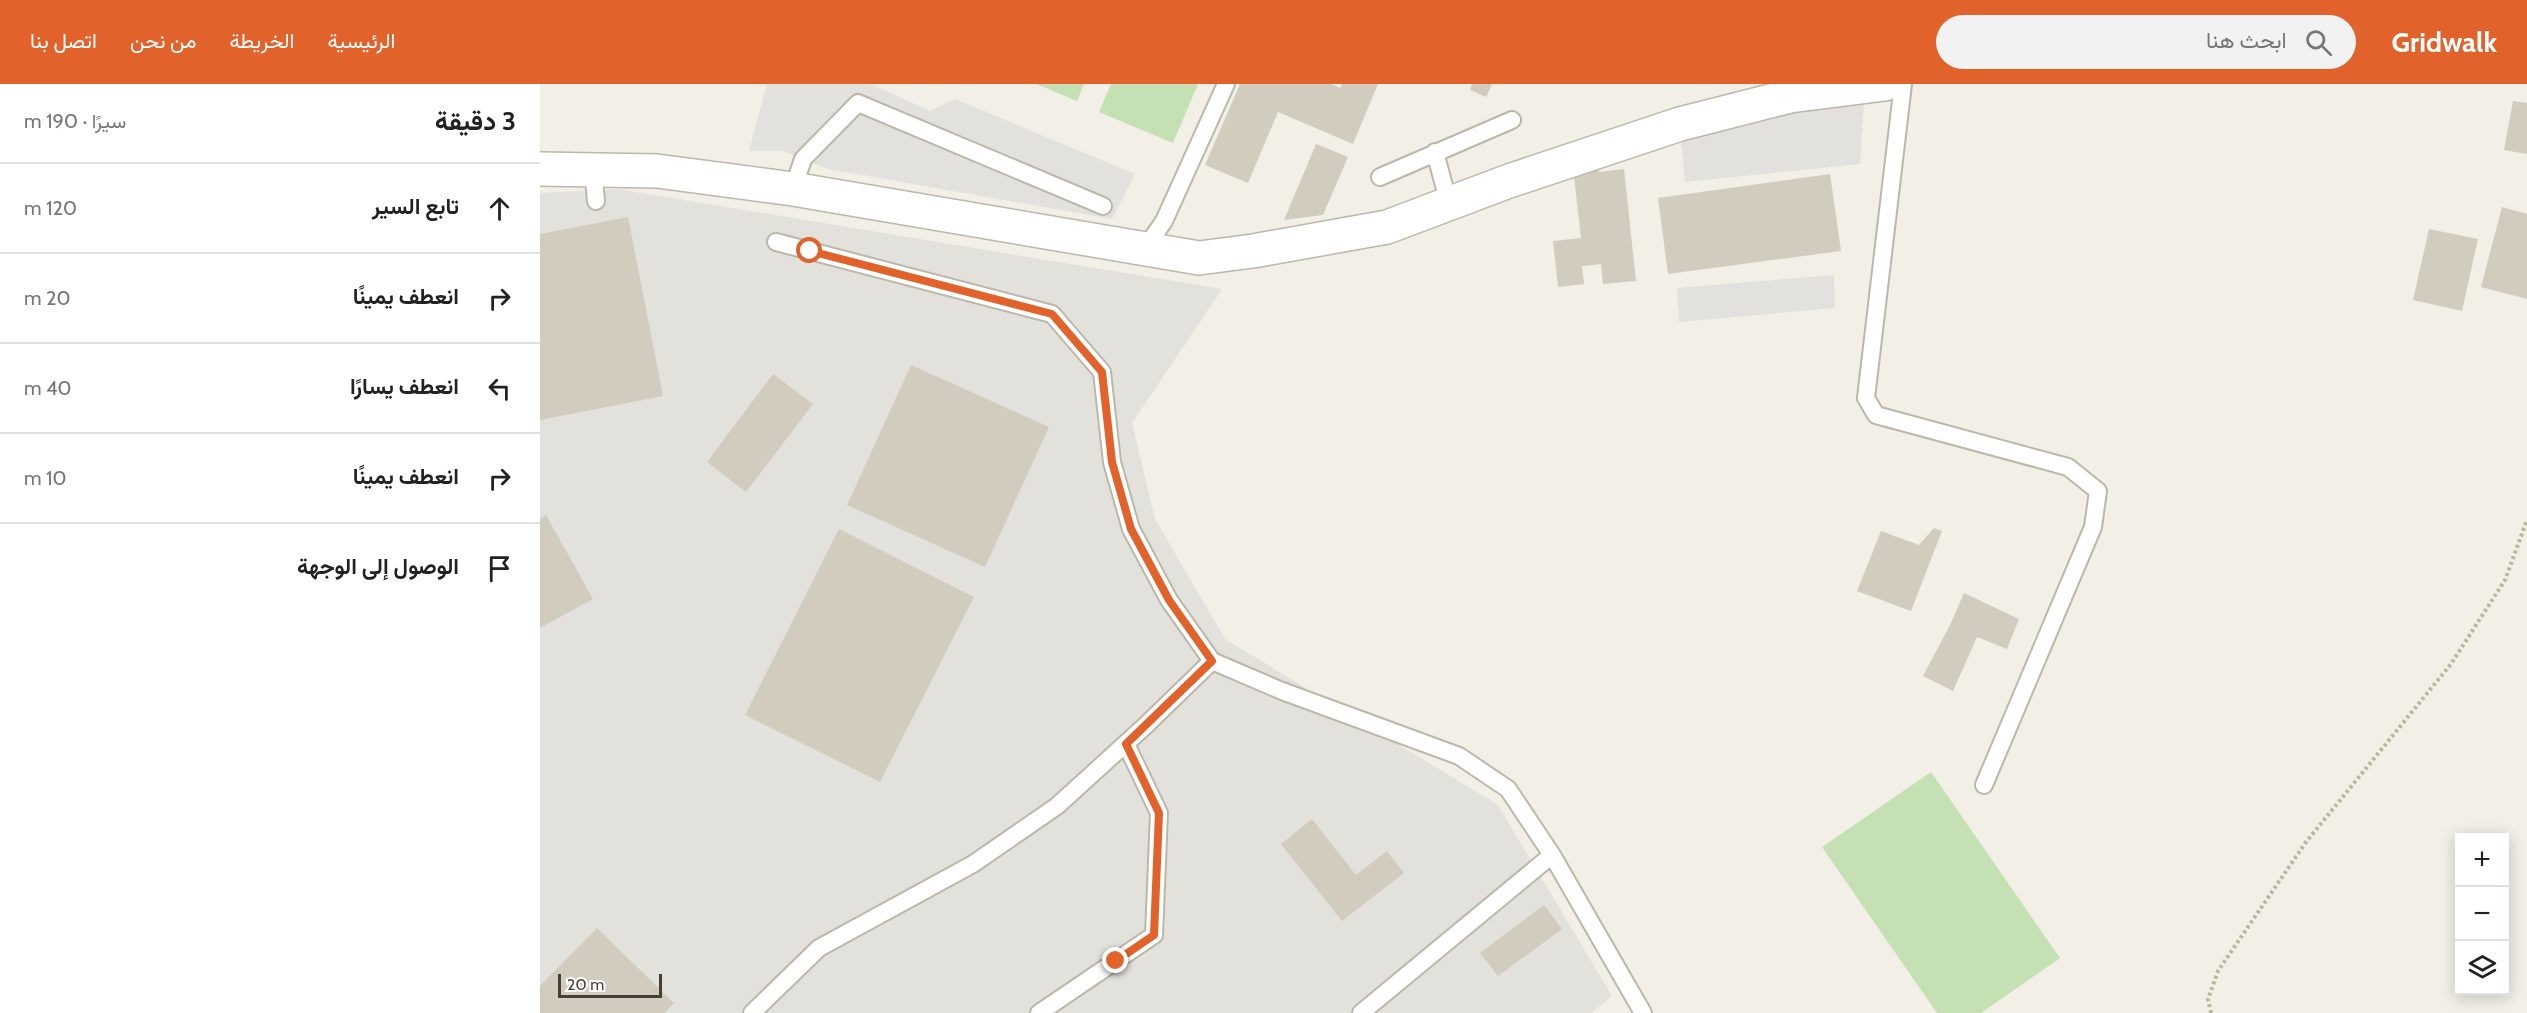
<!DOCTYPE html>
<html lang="ar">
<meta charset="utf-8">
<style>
body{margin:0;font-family:Cabin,Vazirmatn,sans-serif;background:#f2f2f2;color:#222;direction:rtl}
.controls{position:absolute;right:18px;bottom:18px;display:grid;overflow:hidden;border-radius:0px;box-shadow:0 3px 15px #0003}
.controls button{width:54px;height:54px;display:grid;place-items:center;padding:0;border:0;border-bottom:2px solid #e0e0e0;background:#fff;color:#222;font:30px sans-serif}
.scale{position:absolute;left:18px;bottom:15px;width:104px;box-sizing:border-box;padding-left:6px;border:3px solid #434036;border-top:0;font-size:16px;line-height:21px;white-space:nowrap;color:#434036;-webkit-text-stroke:4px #fff;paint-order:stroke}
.stop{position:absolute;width:18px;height:18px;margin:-14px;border:4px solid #e2622b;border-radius:50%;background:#fff}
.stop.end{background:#e2622b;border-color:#fff;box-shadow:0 2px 6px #0008}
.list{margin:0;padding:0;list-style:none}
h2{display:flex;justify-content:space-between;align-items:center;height:78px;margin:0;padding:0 24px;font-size:26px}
h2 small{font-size:20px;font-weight:400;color:#767676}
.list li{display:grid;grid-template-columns:39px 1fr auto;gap:18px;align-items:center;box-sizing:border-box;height:90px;padding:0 24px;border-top:2px solid #e0e0e0}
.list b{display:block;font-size:22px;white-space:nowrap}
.list em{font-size:20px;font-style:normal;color:#767676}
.icon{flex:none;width:33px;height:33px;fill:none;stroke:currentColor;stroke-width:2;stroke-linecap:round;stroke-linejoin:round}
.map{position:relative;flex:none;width:1987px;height:929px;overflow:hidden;direction:ltr}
header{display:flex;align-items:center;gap:36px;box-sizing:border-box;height:84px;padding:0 30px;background:#e2622b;color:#fff}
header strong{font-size:28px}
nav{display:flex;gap:33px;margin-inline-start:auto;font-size:21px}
.search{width:420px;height:54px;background:#f2f2f2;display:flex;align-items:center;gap:15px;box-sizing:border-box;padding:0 21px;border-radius:33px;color:#767676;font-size:22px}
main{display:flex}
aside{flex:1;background:#fff}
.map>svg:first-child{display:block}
.industrial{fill:#e3e1db}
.green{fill:#c5e1b3}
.parking{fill:#e2e1dd}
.building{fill:#d1ccbd}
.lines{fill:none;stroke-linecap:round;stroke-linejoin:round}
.service-casing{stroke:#bbb8a9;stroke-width:20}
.tertiary-casing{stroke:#bbb8a9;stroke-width:36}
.path{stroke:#bbb59c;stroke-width:4;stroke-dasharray:3 3;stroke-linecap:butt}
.service{stroke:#fff;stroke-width:16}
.tertiary{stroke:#fff;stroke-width:33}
.route{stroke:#e2622b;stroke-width:8}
</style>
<header>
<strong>Gridwalk</strong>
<div class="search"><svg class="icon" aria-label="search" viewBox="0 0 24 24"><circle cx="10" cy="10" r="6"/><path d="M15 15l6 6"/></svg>ابحث هنا</div>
<nav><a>الرئيسية</a><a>الخريطة</a><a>من نحن</a><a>اتصل بنا</a></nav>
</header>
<main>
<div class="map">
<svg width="1987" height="929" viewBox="0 0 1987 929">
<rect width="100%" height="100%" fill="#f1efe6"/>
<!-- industrial -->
<path class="industrial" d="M78,105L682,205L592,339L615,435L685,555L958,721L1072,912L1051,929H0V109Z"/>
<!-- green -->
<path class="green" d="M496,0H544L537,17Z
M571,0H658L633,59L559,28Z
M1391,688L1520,874L1441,929H1397L1282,763Z"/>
<!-- parking -->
<path class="parking" d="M227,0H331L390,27L415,15L595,90L572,135L288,85L243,67H209Z
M1325,3L1320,80L1145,98L1140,40Z
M1294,191L1295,224L1139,238L1137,204Z"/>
<!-- building -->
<path class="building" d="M700,0H791L800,4L802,0H838L813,60L738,28L708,99L665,81Z
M932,0H952L946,13L930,6Z
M1973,17L1987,19V70L1964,66Z
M776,60L808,73L783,131L744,136Z
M1059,81V88L1084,85L1096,197L1063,200L1061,180L1042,182L1044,200L1018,203L1013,157L1041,154L1033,84Z
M1290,90L1301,167L1128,190L1118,114Z
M1962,123L1987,130V215L1941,203Z
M88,133L123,312L0,336V150Z
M1889,145L1938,155L1922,227L1873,216Z
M371,281L509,343L445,483L307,421Z
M233,290L273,320L206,408L167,378Z
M6,431L53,515L0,544V435Z
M1394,444L1402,447L1371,527L1317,507L1341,447L1379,461Z
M299,445L434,513L340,698L205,631Z
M1424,509L1479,535L1467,565L1437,553L1413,607L1383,592L1410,541Z
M772,735L816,791L847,767L864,789L802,837L741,760Z
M1004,821L1022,845L958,892L940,869Z
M57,844L134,919L124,929H0V902Z"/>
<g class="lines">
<defs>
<path id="service" d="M1363,0L1326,314L1336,331L1528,383L1558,407L1553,443L1444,701
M895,68L909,120
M53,85L56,117
M840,93L972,36
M253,105L263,75L318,19L563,122
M236,158L512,230L562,288L572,378L591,445L629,516L672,577L742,607L919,672L968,705L1012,771L1103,929
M606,163L624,137L686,0
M212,929L279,864L433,780L517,722L605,642L672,577
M499,929L614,851L619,729L586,660
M821,929L1012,771"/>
<path id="tertiary" d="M0,85L117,87L253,105L659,174L713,167L847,143L969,97L1140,40L1250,12L1345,0"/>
</defs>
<!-- service casing -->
<use href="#service" class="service-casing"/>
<!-- tertiary casing -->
<use href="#tertiary" class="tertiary-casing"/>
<!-- path -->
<path class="path" d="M1671,929L1668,915L1678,887L1766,758L1911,580L1965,496L1987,436"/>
<!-- service -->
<use href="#service" class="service"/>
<!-- tertiary -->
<use href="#tertiary" class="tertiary"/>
</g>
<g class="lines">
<!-- route -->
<path class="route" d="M270,167L512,230L562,288L572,378L591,445L629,516L672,577L586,660L619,729L614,851L576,877"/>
</g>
</svg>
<div class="controls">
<button>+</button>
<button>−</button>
<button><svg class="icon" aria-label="layers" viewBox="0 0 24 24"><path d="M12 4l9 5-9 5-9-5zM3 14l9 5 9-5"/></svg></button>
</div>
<div class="scale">20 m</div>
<div class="stop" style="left:270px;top:167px"></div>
<div class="stop end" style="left:576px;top:877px"></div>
</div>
<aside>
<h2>3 دقيقة<small>سيرًا · 190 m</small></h2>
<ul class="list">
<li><svg class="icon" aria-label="ahead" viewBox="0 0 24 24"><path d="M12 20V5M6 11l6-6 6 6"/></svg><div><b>تابع السير</b></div><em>120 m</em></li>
<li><svg class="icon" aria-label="right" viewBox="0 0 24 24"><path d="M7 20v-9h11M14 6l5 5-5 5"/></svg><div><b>انعطف يمينًا</b></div><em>20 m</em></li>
<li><svg class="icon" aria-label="left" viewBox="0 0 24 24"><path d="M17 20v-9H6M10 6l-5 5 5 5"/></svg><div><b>انعطف يسارًا</b></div><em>40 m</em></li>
<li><svg class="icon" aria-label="right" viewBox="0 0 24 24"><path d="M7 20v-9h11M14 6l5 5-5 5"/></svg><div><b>انعطف يمينًا</b></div><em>10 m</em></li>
<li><svg class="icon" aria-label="arrive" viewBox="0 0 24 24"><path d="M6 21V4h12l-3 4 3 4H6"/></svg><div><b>الوصول إلى الوجهة</b></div></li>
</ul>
</aside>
</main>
